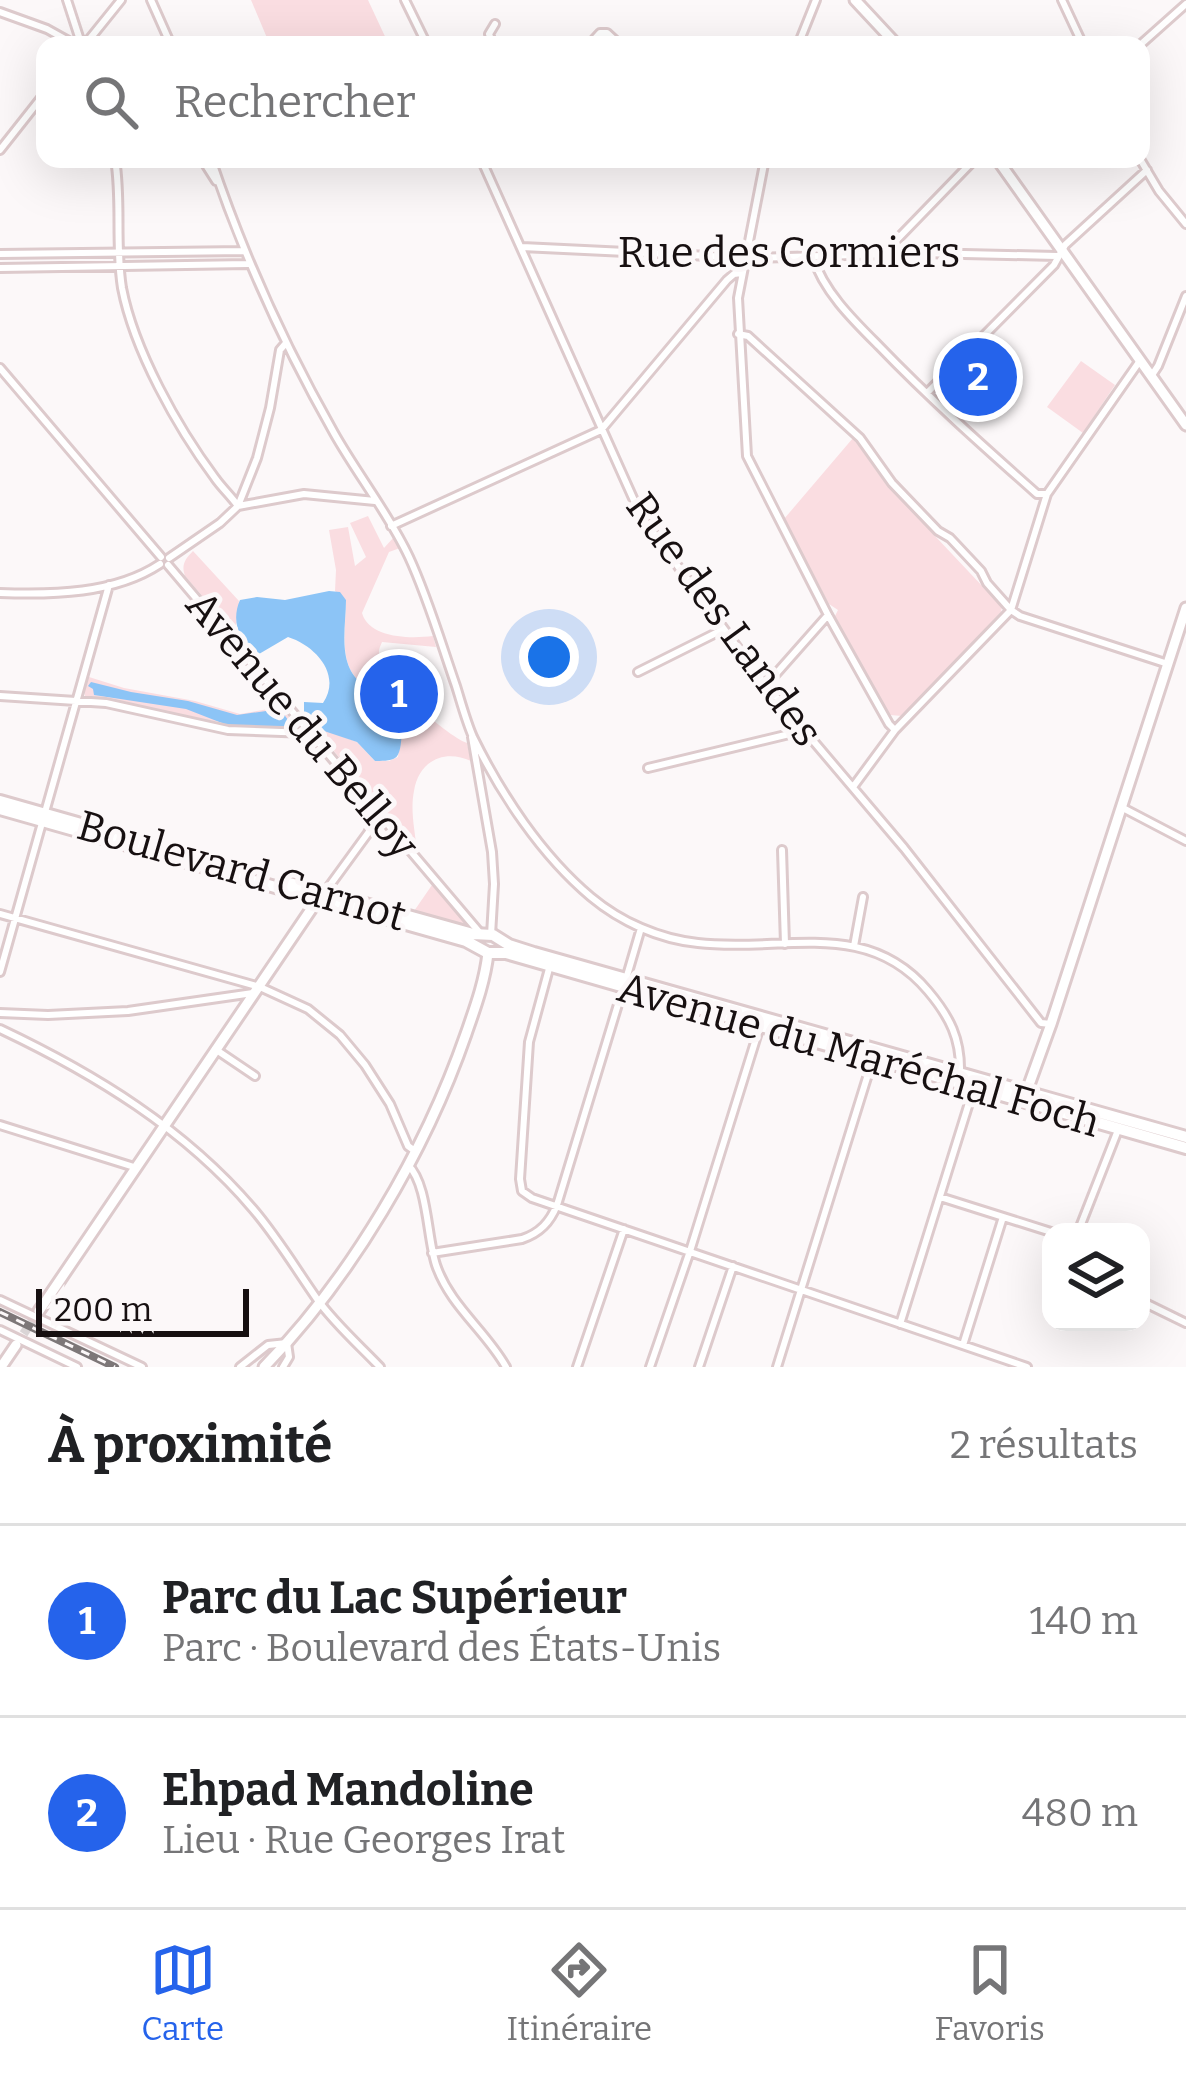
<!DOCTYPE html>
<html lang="fr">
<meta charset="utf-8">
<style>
body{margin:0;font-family:Bitter,serif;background:#f6f6f6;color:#202124}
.controls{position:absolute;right:36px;bottom:36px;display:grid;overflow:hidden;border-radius:24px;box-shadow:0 12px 48px #0002}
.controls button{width:108px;height:108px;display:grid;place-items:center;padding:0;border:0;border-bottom:3px solid #e0e0e0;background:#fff;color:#202124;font:60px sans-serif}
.scale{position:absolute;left:36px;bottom:30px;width:213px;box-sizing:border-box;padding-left:12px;border:6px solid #171011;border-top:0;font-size:33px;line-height:42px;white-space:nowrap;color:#171011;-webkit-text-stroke:9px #fcf8f9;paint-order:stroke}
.you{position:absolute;left:549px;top:657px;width:42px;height:42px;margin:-30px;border:9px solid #fff;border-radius:50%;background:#1a73e8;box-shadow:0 0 0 18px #1a73e833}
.badge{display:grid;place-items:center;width:78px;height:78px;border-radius:50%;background:#2563eb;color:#fff;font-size:39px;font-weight:700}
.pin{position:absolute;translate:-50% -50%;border:6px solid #fff;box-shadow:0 3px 12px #0006}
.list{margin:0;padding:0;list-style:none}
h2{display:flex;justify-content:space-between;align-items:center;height:156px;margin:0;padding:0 48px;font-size:51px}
h2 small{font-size:39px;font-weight:400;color:#757577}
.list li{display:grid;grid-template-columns:78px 1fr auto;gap:36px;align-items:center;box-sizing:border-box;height:192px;padding:0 48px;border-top:3px solid #e0e0e0}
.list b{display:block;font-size:45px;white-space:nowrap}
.list p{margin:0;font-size:39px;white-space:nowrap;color:#757577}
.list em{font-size:39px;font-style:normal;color:#757577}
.icon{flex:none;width:66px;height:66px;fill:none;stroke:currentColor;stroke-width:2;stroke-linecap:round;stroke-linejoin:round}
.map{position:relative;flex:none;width:1186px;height:1367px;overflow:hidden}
.search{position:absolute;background:#fff;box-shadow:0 12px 48px #0002;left:36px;right:36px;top:36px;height:132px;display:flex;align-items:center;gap:30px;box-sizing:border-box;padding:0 42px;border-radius:24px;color:#757577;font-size:45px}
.sheet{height:540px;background:#fff}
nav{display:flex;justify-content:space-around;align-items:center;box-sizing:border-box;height:168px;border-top:3px solid #e0e0e0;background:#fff;font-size:33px;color:#757577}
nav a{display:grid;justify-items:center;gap:6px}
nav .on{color:#2563eb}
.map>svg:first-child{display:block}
.green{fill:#fadde1}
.water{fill:#8cc4f6}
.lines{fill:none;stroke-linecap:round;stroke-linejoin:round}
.secondary-tunnel{stroke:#dad5d6;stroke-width:9;stroke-dasharray:9 4.5;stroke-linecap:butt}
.street-casing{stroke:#ddcacc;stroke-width:12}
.secondary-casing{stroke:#ddcacc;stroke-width:15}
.primary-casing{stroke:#ddcacc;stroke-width:16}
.street{stroke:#fff;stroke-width:6}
.secondary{stroke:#fff;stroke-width:9}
.primary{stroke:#fff;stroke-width:10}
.rail-casing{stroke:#7d7778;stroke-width:8}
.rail{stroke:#fcf8f9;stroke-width:3;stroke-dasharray:9;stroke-linecap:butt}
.labels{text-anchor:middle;stroke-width:10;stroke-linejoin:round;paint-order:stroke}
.street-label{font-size:42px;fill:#171011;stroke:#fcf8f9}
</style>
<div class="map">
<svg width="1186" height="1367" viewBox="0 0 1186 1367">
<rect width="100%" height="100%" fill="#fcf8f9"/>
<!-- green -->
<path class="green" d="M251,0H368L389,45H270Z
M1081,361L1115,385L1083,433L1047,407Z
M853,438L886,484L1002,607L1001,612L902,716L890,715L835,616L838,610L829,604L784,519Z
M368,516L384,548L394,537L400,548L389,552L362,613C369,638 409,639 433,636L436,647L382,642C381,645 379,648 379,651C378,675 445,735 467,743L471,761C445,749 419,760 414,791C410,810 415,832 417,850L312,725L357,742L375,761H389L398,757C401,734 402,716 391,695C383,692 371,690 363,684C337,666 346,627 346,600L335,591L336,570L329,530L348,527L355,566L366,557L350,523Z
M193,551L239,601L236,626L240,640L185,576C181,565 185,559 193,551Z
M89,677L124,688L195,701L240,714L280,707L297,726L294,730C222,728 155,707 85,696L84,692Z
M432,885L472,930L412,914Z"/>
<!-- water -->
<path class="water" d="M329,591L340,592L346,600C346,627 337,663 361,683C369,689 380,689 389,692C392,698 397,703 399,710C402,718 404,753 395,758C391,761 380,761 375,761L357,742L318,729L304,716V702L323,703C342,675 316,646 288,637L259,654C238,643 231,620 240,600L257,597L285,600Z
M91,682L131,692L188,701L237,715L280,709L291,724L287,727L227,725L186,709L94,695L93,689L88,686Z"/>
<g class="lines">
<!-- secondary-tunnel -->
<path class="secondary-tunnel" d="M16,1345L39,1311"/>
<defs>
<path id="street" d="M67,0L80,40
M151,0L171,45
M405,0L427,45
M1062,0L1083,45
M0,12L47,29L74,44
M88,41L121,0
M493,45L489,34L495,24
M589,45L600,33H607L620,45
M798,45L816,0
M1140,45L1186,4
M0,150L45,93
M115,159C122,201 115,245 122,288C134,350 177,427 215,478C222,488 231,496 238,506
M202,159L216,181
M211,159C243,254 284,345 334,433C357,474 389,514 409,557C428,598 441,643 456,686C461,702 466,721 473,737C501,794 541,855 591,897C621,922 659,939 698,943C782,953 866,917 928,991C950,1017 961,1039 960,1073
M481,159L641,516L760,678L904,848L1041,1023L1051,1024
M765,159L738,298L747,456L828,615L889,724L895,730
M1140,159L1159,191L1186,224
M522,247L751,258L921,253L1057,256
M0,254L245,251
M882,255L975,159
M813,257C823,291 854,321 879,346C929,398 983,446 1037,494H1047L1139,362
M0,268L248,264
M738,334L748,336L860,438L892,483L938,531L950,538L981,571L987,583L1011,610L1020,616L1168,664
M0,368L161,557
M1152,375L1158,366L1186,296
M927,393L1054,265L1065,245L1147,170
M238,506L304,494L375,501
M391,526L601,430L727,280L734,274L741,273
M169,558L220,523L238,506L257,458L270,408L280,350L286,343
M168,565L480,933
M0,593C52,595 115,594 160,564
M638,672L724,629
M767,684L828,615
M0,696L106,703L228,730L309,733
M472,737L492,852L494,884L491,935
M648,768L802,731
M853,787L895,730L1011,610L1047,494
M1121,807L1186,841
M782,850L785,944
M325,892L368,833L378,813
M0,914L260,987L308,1009L340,1035L365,1065L390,1104L408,1146L415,1151
M854,946L863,897
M550,965L529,1042L520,1179L522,1191L532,1198L1027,1367
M0,972L109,585
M626,979L641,928
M0,1013L48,1015L128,1011L253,993
M0,1029C95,1074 185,1129 253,1209C277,1237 296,1269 317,1299C335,1324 359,1345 380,1367
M215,1049L255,1076
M0,1125L134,1167
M408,1165C428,1184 427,1238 436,1265C450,1306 486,1331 506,1367
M940,1197L1051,1232
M1078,1232L1118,1130
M432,1253L522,1239C540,1233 550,1222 557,1205L623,988
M0,1300L142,1367
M1141,1301L1186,1323
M900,1324L974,1087
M0,1330L77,1367
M963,1345L1003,1217
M240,1367L268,1345L287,1343L289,1357L283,1367
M577,1367L624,1229
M650,1367L690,1251L760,1026
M699,1367L733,1266
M777,1367L874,1055"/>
<path id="secondary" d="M855,0L897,45
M997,159L1186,425
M1025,1096L1051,1024L1186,608
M39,1311L318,899
M1,1367L16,1345
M264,1367C351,1278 425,1152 466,1034C475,1008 485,981 488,953"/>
<path id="primary" d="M0,801L141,841
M0,809L466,941L488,953H506L1186,1148
M286,882L473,934L493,935L509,945L534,953L1186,1137"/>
</defs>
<!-- street casing -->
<use href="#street" class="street-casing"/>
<!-- secondary casing -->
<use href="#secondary" class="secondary-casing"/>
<!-- primary casing -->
<use href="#primary" class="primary-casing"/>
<!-- street -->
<use href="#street" class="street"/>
<!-- secondary -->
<use href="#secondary" class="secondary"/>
<!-- primary -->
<use href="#primary" class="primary"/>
<defs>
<path id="rail" d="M0,1312L115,1367"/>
</defs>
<!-- rail casing -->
<use href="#rail" class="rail-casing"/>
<!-- rail -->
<use href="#rail" class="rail"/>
</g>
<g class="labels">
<!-- street labels -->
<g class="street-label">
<text x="789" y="267">Rue des Cormiers</text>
<text transform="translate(725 619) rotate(54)" y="15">Rue des Landes</text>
<text transform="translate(303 724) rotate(50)" y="15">Avenue du Belloy</text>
<text transform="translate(242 870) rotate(16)" y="15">Boulevard Carnot</text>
<text transform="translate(859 1054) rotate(16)" y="15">Avenue du Maréchal Foch</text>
</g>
</g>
</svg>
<div class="controls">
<button><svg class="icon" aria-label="layers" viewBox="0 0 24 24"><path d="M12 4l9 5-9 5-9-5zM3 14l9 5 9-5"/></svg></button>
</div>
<div class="scale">200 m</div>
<div class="you"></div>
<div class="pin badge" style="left:399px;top:694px">1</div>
<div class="pin badge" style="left:978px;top:377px">2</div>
<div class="search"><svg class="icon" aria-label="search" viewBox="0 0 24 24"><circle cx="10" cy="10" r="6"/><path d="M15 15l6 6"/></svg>Rechercher</div>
</div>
<section class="sheet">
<h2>À proximité<small>2 résultats</small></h2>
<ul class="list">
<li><span class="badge">1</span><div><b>Parc du Lac Supérieur</b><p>Parc · Boulevard des États-Unis</p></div><em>140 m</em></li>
<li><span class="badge">2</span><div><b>Ehpad Mandoline</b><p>Lieu · Rue Georges Irat</p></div><em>480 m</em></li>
</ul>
</section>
<nav>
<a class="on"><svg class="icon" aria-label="map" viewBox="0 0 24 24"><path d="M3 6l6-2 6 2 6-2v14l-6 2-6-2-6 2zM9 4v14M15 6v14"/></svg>Carte</a>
<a><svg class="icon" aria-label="directions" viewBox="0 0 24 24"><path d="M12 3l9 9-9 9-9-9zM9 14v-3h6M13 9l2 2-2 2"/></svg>Itinéraire</a>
<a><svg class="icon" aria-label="saved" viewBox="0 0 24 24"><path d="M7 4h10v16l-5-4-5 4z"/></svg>Favoris</a>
</nav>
